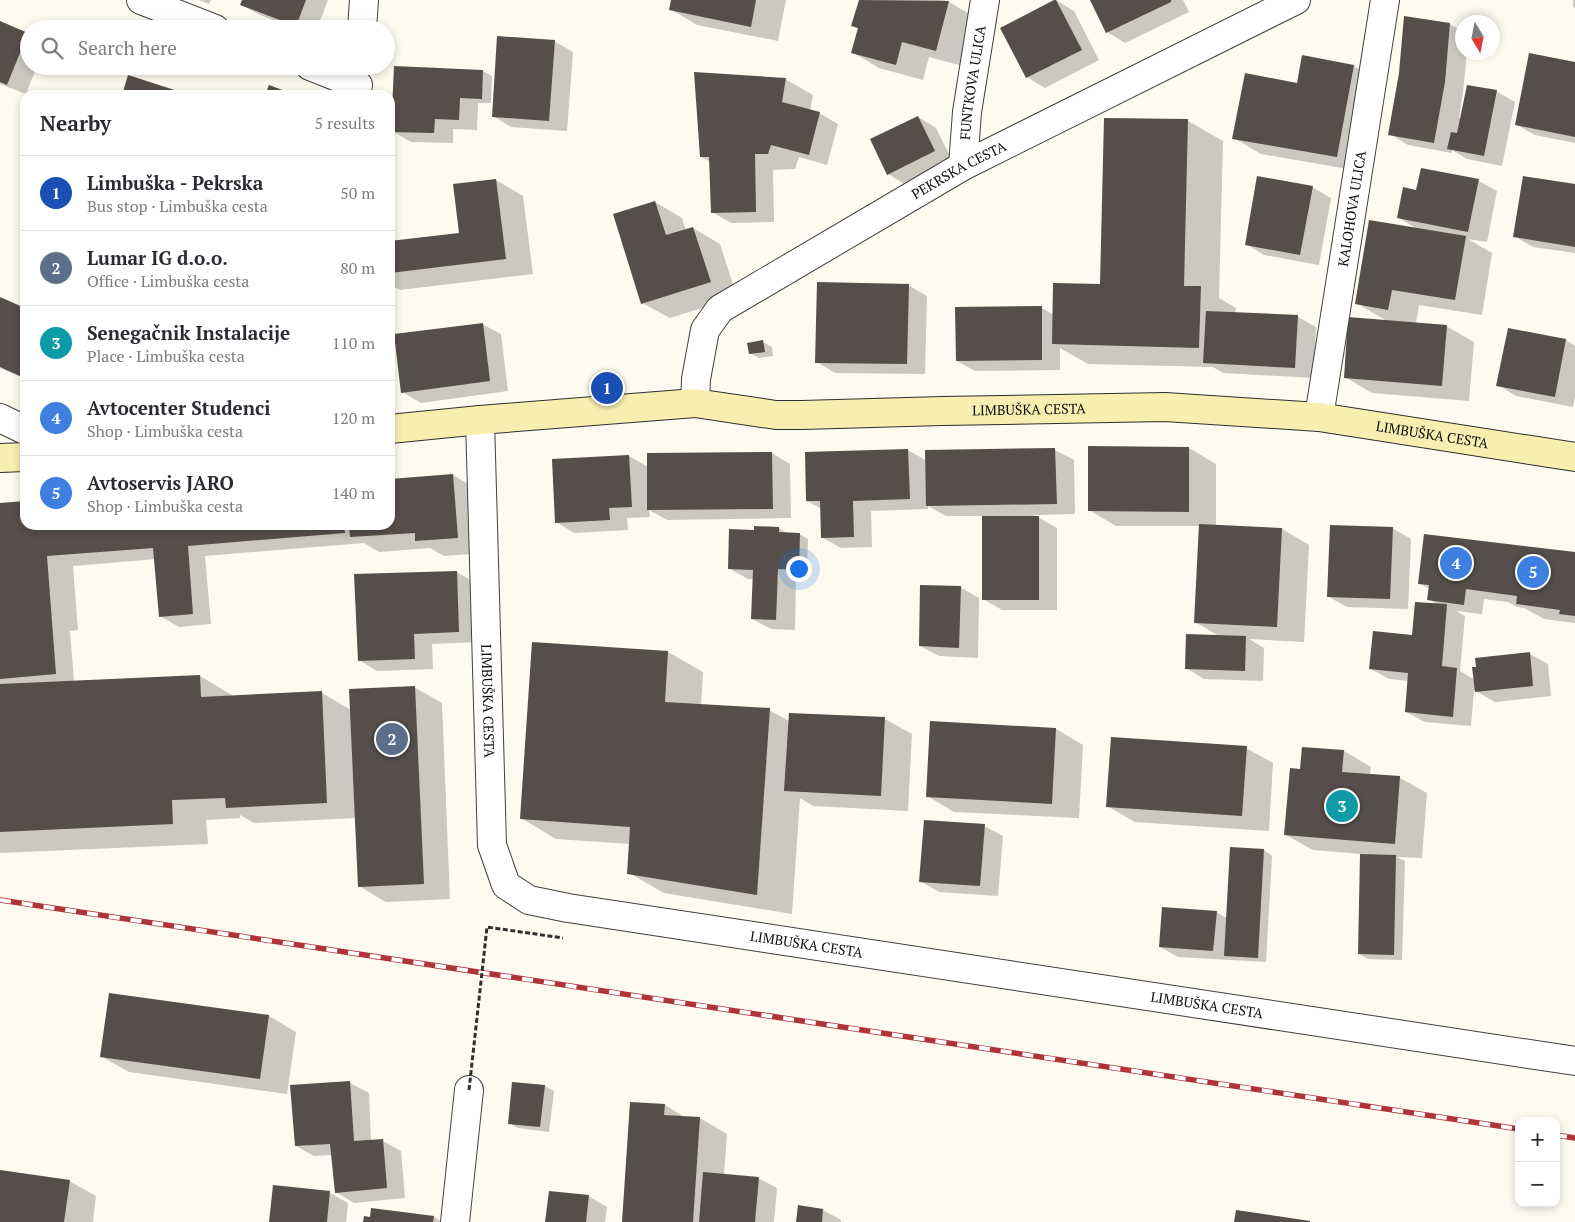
<!DOCTYPE html>
<meta charset="utf-8">
<style>
body{margin:0;font-family:"PT Serif",serif;background:#f7f7f7;color:#2b2b33}
.controls{position:absolute;right:15px;bottom:15px;display:grid;overflow:hidden;border-radius:10px;box-shadow:0 2px 8px #0003}
.controls button{width:45px;height:45px;display:grid;place-items:center;padding:0;border:0;border-bottom:1px solid #e1e1e2;background:#fff;color:#2b2b33;font:25px sans-serif}
.compass{position:absolute;left:1455px;top:15px;width:45px;height:45px;border-radius:50%;background:#fff;box-shadow:0 2px 8px #0003;rotate:170deg}
.you{position:absolute;left:798px;top:568px;width:18px;height:18px;margin:-12px;border:4px solid #fff;border-radius:50%;background:#1a73e8;box-shadow:0 0 0 8px #1a73e833}
.badge{display:grid;place-items:center;width:32px;height:32px;border-radius:50%;background:#ea580c;color:#fff;font-size:16px;font-weight:700}
.pin{position:absolute;translate:-50% -50%;border:2px solid #fff;box-shadow:0 1px 5px #0006}
.list{margin:0;padding:0;list-style:none}
h2{display:flex;justify-content:space-between;align-items:center;height:65px;margin:0;padding:0 20px;font-size:21px}
h2 small{font-size:16px;font-weight:400;color:#7c7c81}
.list li{display:grid;grid-template-columns:32px 1fr auto;gap:15px;align-items:center;box-sizing:border-box;height:75px;padding:0 20px;border-top:1px solid #e1e1e2}
.list b{display:block;font-size:19px;white-space:nowrap}
.list p{margin:0;font-size:16px;white-space:nowrap;color:#7c7c81}
.list em{font-size:16px;font-style:normal;color:#7c7c81}
.icon{flex:none;width:28px;height:28px;fill:none;stroke:currentColor;stroke-width:2;stroke-linecap:round;stroke-linejoin:round}
.map{position:relative;flex:none;width:1575px;height:1222px;overflow:hidden}
.search{position:absolute;background:#fff;box-shadow:0 2px 8px #0003;left:20px;top:20px;width:375px;height:55px;display:flex;align-items:center;gap:12px;box-sizing:border-box;padding:0 18px;border-radius:28px;color:#7c7c81;font-size:19px}
.panel{position:absolute;background:#fff;box-shadow:0 2px 8px #0003;left:20px;top:90px;width:375px;height:440px;border-radius:15px}
.map>svg:first-child{display:block}
.shadow{fill:#0003}
.building{fill:#554e4b}
.lines{fill:none;stroke-linecap:round;stroke-linejoin:round}
.street-casing{stroke:#404040;stroke-width:30}
.secondary-casing{stroke:#2f2f2f;stroke-width:30}
.street{stroke:#fff;stroke-width:28}
.secondary{stroke:#f7eeb0;stroke-width:28}
.rail-casing{stroke:#b0323b;stroke-width:5.5}
.rail{stroke:#fff;stroke-width:4;stroke-dasharray:11;stroke-linecap:butt}
.path-bridge{stroke:#2f2f2f;stroke-width:3;stroke-dasharray:5 2.5;stroke-linecap:butt}
.labels{text-anchor:middle;stroke-width:5;stroke-linejoin:round;paint-order:stroke}
.street-label{font-size:14px;fill:#0d0d0d;stroke:#fff}
</style>
<div class="map">
<svg width="1575" height="1222" viewBox="0 0 1575 1222">
<rect width="100%" height="100%" fill="#fdfaef"/>
<!-- shadow -->
<path class="shadow" d="M199,0H211L209,4Z
M244,0H328L317,29H297L260,15L242,5Z
M672,0H786L778,41L697,25L670,9Z
M861,0H942L949,2L976,18L963,66L929,57L923,80L879,68L852,52L859,29L853,26Z
M1056,0L1074,11L1099,60L1045,88L1027,77Z
M1091,0H1183L1189,12L1125,43L1107,32Z
M1573,0H1575V8L1573,7Z
M1405,18L1450,24L1462,32V52H1467L1463,93L1459,118H1461L1496,91L1515,102L1502,166L1467,159L1452,150V153L1408,145L1390,134L1401,73Z
M0,22L29,34V66H37L26,94L0,84Z
M554,41L573,52L567,131L511,127L493,116Z
M1303,57L1354,66L1381,82L1365,172L1261,154L1234,138L1298,84Z
M1575,63V143L1535,135L1517,125Z
M395,68L483,71L492,76L491,103H478L477,130L453,129V143L411,142L392,131Z
M785,79L813,95L810,111L819,113L838,124L827,165L799,157L795,169L773,170L774,222L731,223L712,212L711,162L701,157Z
M918,117L936,128L953,162L906,185L888,174Z
M1188,121L1223,141L1219,298L1236,308L1235,313L1298,317L1316,327L1314,378L1223,373L1213,367L1088,364L1060,348V370L975,371L957,361L1042,308L1054,315L1102,285Z
M1422,169L1479,181L1497,191L1487,242L1468,239L1492,253L1482,315L1419,305L1416,323L1446,326L1474,342L1469,401L1372,393L1345,377L1387,321L1356,303L1419,230L1399,218L1417,191Z
M496,180L523,196L533,274L400,290L390,285V242L460,234L454,185Z
M1575,186V253L1533,247L1514,236Z
M1312,187L1331,198L1319,265L1264,255L1246,244Z
M655,202L682,218L686,230L693,228L720,244L737,297L670,318L642,303Z
M908,285L927,296L925,374L835,373L817,362Z
M0,298L25,309V379L0,368Z
M482,324L501,334L508,391L421,403L402,392Z
M1509,329L1566,340L1575,346V396L1573,407L1516,396L1498,385Z
M763,342L772,347L773,356L759,358L750,353Z
M1189,448L1216,464V526L1282,529L1309,545L1304,642L1249,639L1264,648L1263,681L1204,679L1186,668L1219,636L1195,622L1200,526H1116L1089,510Z
M908,450L927,461V452L1055,450L1074,460L1075,514L1034,515L1057,528V610H1002L983,599L984,516H946L928,506V509L871,511L872,547L841,548L823,538L822,509L807,501Z
M772,453L790,464L791,518L667,520L649,510L650,517L627,518L628,530L574,533L556,522L629,456L648,467Z
M453,475L480,491L484,553L444,556L430,548L379,552L364,543L205,556L211,624L179,627L160,616L156,559L73,566L78,630L70,631L74,682L200,676L235,697L322,693L351,710L414,687L442,703L450,899L386,902L359,886L356,818L254,823L240,815V818L206,820L208,844L0,853V504L25,502V525H390V480Z
M779,528L788,534H799L808,539L807,574H796L795,630L771,629L752,619L754,579H748L730,569L756,532Z
M1392,528L1411,539L1408,609L1347,607L1329,597Z
M1575,553V623L1544,619L1524,608L1517,607L1508,602L1484,599L1482,614L1456,611L1465,616L1460,671L1475,680L1530,654L1548,664L1551,696L1495,702L1474,690L1471,726L1425,722L1406,712L1409,681L1389,679L1371,669L1413,636L1439,605L1428,599L1430,589L1419,583Z
M457,572L475,583L477,642L432,644L433,669L377,671L359,660Z
M960,587L979,598L978,658L939,656L920,646Z
M668,652L703,672L701,705L769,710L789,721L790,714L885,719L912,734L908,811L813,806L800,798L792,914L664,893L629,873L630,844L556,839L521,818Z
M1056,729L1083,745L1079,818L954,812L927,796Z
M1246,748L1273,763L1269,831L1135,822L1107,806Z
M1344,751L1371,767L1370,775L1400,778L1427,793L1422,858L1397,857L1405,861L1402,960L1368,959L1359,954L1361,854L1313,850L1286,835L1301,770Z
M984,826L1003,836L998,896L939,892L920,881Z
M1264,850L1272,856L1266,962L1178,957L1160,947L1216,912L1227,918Z
M110,994L269,1016L296,1032L287,1094L129,1072L102,1057Z
M350,1083L369,1093L371,1141H383L401,1151L405,1198L354,1203L336,1192L333,1155L314,1156L296,1146L292,1086Z
M514,1083L545,1086L554,1091L549,1132L518,1128L509,1123Z
M665,1105L686,1118H700L727,1134L724,1175L758,1178L777,1188L774,1222H624Z
M0,1171L69,1181L96,1196L93,1222H0Z
M274,1186L330,1193L348,1203L346,1222H270Z
M588,1196L607,1207L605,1222H546Z
M823,1210L841,1220V1222H797Z
M434,1217L442,1222H365Z"/>
<!-- building -->
<path class="building" d="M242,0H306L296,26L240,5Z
M671,0H756L751,27L669,10Z
M859,0L949,1L936,51L902,42L896,65L851,53L858,28L851,26Z
M1054,0H1056L1082,50L1026,78L1000,28Z
M1090,0H1171V2L1106,33Z
M1404,16L1450,23L1445,82L1434,143L1388,135L1399,73Z
M0,21L28,33L7,85L0,82Z
M497,36L555,40L549,121L492,117Z
M1529,53L1575,62V137L1515,125Z
M1302,55L1354,65L1337,157L1232,139L1245,73L1297,83Z
M394,66L483,70L482,99L460,98L459,120L435,119L434,133L391,132Z
M694,72L786,78L782,102L820,112L809,155L771,145L768,154H755L756,212L711,213L709,157H700Z
M128,75L190,95H122Z
M269,85L296,95H265Z
M1467,85L1497,90L1484,156L1447,149L1451,132L1457,133Z
M918,116L935,151L887,175L870,139Z
M1104,118L1188,119L1184,286H1201L1199,348L1052,344L1053,283L1100,284Z
M1421,168L1479,179L1468,232L1397,218L1403,187L1416,190Z
M1257,176L1313,186L1300,255L1245,245Z
M1523,176L1575,184V247L1513,237Z
M496,179L506,259L390,273V241L459,233L453,184Z
M655,201L666,235L693,227L711,282L641,304L613,214Z
M1369,220L1466,236L1455,300L1392,290L1388,310L1355,304Z
M817,282L909,284L907,364L815,363Z
M0,297L25,308V316L21,325L25,327V366L20,376L0,367Z
M1042,306V360L956,361L955,307Z
M1206,311L1298,315L1295,368L1203,363Z
M1348,317L1447,325L1442,386L1344,378Z
M483,323L490,381L401,393L394,334Z
M1508,328L1566,339L1555,397L1496,386Z
M763,340L765,352L749,354L747,343Z
M1088,446L1189,447V512L1088,511Z
M1055,448L1057,504L926,506L925,450Z
M908,449L910,499L853,501L854,537L821,538L820,501H806L805,452Z
M772,452L773,509L647,510V453Z
M629,455L632,507L609,508L610,520L555,523L552,459Z
M453,474L458,538L415,541V533L350,537L349,525H390V479Z
M25,501V525H344L345,533L188,546L193,614L159,617L153,548L47,556L56,674L0,679V503Z
M982,516H1039V600H982Z
M1199,524L1282,528L1277,627L1194,623Z
M1330,525L1393,527L1390,599L1327,597Z
M754,526L779,527V532L800,533L799,570L778,569L776,620L751,619L753,570L728,569L729,529L754,530Z
M1424,534L1575,552V616L1559,614L1560,610L1516,604L1517,596L1466,589L1464,605L1427,600L1429,585L1418,584Z
M457,571L459,632L414,634L415,659L358,661L354,574Z
M920,585L961,586L959,648L919,646Z
M1415,602L1447,604L1442,666L1457,668L1453,717L1405,712L1408,673L1369,669L1373,631L1412,635Z
M1186,634L1246,636L1245,671L1185,669Z
M532,642L668,651L665,702L770,708L757,895L627,874L630,827L520,819Z
M1530,652L1533,686L1475,692L1472,667H1476L1475,658Z
M200,675L201,697L322,691L327,803L226,808L225,798L172,800L173,824L0,832V684Z
M415,686L424,884L358,887L349,689Z
M789,713L885,717L881,796L784,791Z
M930,721L1056,728L1052,804L926,797Z
M1111,737L1247,746L1242,816L1106,807Z
M1302,747L1344,750L1342,772L1400,776L1395,844L1284,835L1290,768L1300,769Z
M924,820L985,824L980,886L919,882Z
M1230,847L1264,849L1258,958L1224,956Z
M1360,854L1396,855L1394,955L1358,954Z
M1162,907L1217,911L1213,951L1159,947Z
M109,993L269,1015L260,1079L100,1057Z
M350,1081L354,1141L383,1139L387,1188L335,1193L330,1144L295,1146L290,1085Z
M512,1082L545,1085L540,1127L508,1124Z
M630,1102L665,1104L664,1115L700,1117L693,1222H622Z
M0,1170L70,1180L64,1222H0Z
M703,1172L759,1177L755,1222H699Z
M273,1185L330,1191L327,1222H269Z
M549,1191L589,1195L586,1222H545Z
M798,1205L823,1209L822,1222H796Z
M371,1208L434,1216L433,1222H363L364,1216L370,1217Z
M1236,1210L1310,1221V1222H1234Z"/>
<g class="lines">
<defs>
<g id="street">
<path d="M141,0L215,29"/>
<path d="M362,29L364,0"/>
<path d="M310,66L358,85"/>
<path id="s1" d="M963,166L967,112L985,0"/>
<path id="s2" d="M695,403L696,379L705,330L720,309L963,166L1296,0"/>
<path id="s3" d="M1319,417L1385,0"/>
<path d="M0,418L25,430"/>
<path id="s4" d="M480,420L492,845L506,885L529,900L568,908L1575,1061"/>
<path d="M455,1222L469,1090"/>
</g>
<g id="secondary">
<path id="s5" d="M390,429L480,420L695,403L776,415H802L942,411L1165,407L1319,417L1575,457"/>
<path d="M0,458L25,457"/>
</g>
</defs>
<!-- street casing -->
<use href="#street" class="street-casing"/>
<!-- secondary casing -->
<use href="#secondary" class="secondary-casing"/>
<!-- street -->
<use href="#street" class="street"/>
<!-- secondary -->
<use href="#secondary" class="secondary"/>
<defs>
<path id="rail" d="M0,900L1519,1129
M1556,1135L1575,1138"/>
</defs>
<!-- rail casing -->
<use href="#rail" class="rail-casing"/>
<!-- rail -->
<use href="#rail" class="rail"/>
<!-- path-bridge -->
<path class="path-bridge" d="M469,1090L487,927L563,938"/>
</g>
<g class="labels">
<!-- street labels -->
<g class="street-label">
<text dy="5" stroke="none"><textPath href="#s1" startOffset="84">FUNTKOVA ULICA</textPath></text>
<text dy="5" stroke="none"><textPath href="#s2" startOffset="376">PEKRSKA CESTA</textPath></text>
<text dy="5" stroke="none"><textPath href="#s3" startOffset="211">KALOHOVA ULICA</textPath></text>
<text dy="5" stroke="none"><textPath href="#s5" startOffset="641">LIMBUŠKA CESTA</textPath></text>
<text dy="5" stroke="none"><textPath href="#s5" startOffset="1046">LIMBUŠKA CESTA</textPath></text>
<text dy="5" stroke="none"><textPath href="#s4" startOffset="281">LIMBUŠKA CESTA</textPath></text>
<text dy="5" stroke="none"><textPath href="#s4" startOffset="776">LIMBUŠKA CESTA</textPath></text>
<text dy="5" stroke="none"><textPath href="#s4" startOffset="1181">LIMBUŠKA CESTA</textPath></text>
</g>
</g>
</svg>
<div class="controls">
<button>+</button>
<button>−</button>
</div>
<svg class="compass" viewBox="-18 -18 36 36"><path d="M0-13l5 13h-10z" fill="#e53935"/><path d="M0 13l5-13h-10z" fill="#7c7c81"/></svg>
<div class="you"></div>
<div class="pin badge" style="left:607px;top:388px;background:#1a4fb4">1</div>
<div class="pin badge" style="left:392px;top:739px;background:#5c6f8a">2</div>
<div class="pin badge" style="left:1342px;top:806px;background:#0f9aa8">3</div>
<div class="pin badge" style="left:1456px;top:563px;background:#3f7fe0">4</div>
<div class="pin badge" style="left:1533px;top:572px;background:#3f7fe0">5</div>
<div class="search"><svg class="icon" aria-label="search" viewBox="0 0 24 24"><circle cx="10" cy="10" r="6"/><path d="M15 15l6 6"/></svg>Search here</div>
<section class="panel">
<h2>Nearby<small>5 results</small></h2>
<ul class="list">
<li><span class="badge" style="background:#1a4fb4">1</span><div><b>Limbuška - Pekrska</b><p>Bus stop · Limbuška cesta</p></div><em>50 m</em></li>
<li><span class="badge" style="background:#5c6f8a">2</span><div><b>Lumar IG d.o.o.</b><p>Office · Limbuška cesta</p></div><em>80 m</em></li>
<li><span class="badge" style="background:#0f9aa8">3</span><div><b>Senegačnik Instalacije</b><p>Place · Limbuška cesta</p></div><em>110 m</em></li>
<li><span class="badge" style="background:#3f7fe0">4</span><div><b>Avtocenter Studenci</b><p>Shop · Limbuška cesta</p></div><em>120 m</em></li>
<li><span class="badge" style="background:#3f7fe0">5</span><div><b>Avtoservis JARO</b><p>Shop · Limbuška cesta</p></div><em>140 m</em></li>
</ul>
</section>
</div>
